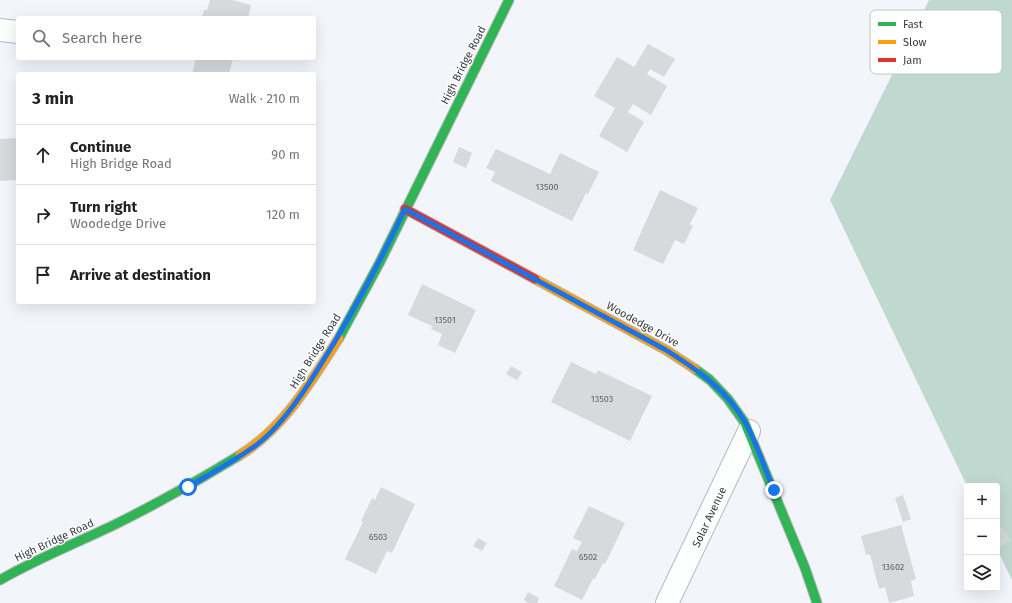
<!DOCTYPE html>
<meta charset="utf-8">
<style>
body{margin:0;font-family:"Fira Sans",sans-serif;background:#f2f2f2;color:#222}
.controls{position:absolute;right:12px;bottom:12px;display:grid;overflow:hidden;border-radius:4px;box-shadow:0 4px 16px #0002}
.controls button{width:36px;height:36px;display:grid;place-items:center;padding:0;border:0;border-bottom:1px solid #e0e0e0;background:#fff;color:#222;font:20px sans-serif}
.stop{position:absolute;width:12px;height:12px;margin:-9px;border:3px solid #1a73e8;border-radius:50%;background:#fff}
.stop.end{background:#1a73e8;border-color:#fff;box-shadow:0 1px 4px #0008}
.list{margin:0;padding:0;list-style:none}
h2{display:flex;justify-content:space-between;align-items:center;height:52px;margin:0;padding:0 16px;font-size:17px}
h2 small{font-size:13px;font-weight:400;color:#767676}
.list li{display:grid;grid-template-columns:26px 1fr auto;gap:12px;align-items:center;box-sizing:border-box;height:60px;padding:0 16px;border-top:1px solid #e0e0e0}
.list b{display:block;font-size:15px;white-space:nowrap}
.list p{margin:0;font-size:13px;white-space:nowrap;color:#767676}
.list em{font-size:13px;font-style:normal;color:#767676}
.icon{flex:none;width:22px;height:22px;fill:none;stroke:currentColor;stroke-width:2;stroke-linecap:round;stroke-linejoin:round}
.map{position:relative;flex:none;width:1012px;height:603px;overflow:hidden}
.search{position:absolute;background:#fff;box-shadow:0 4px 16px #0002;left:16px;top:16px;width:300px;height:44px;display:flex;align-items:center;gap:10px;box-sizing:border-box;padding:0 14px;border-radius:4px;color:#767676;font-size:15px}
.panel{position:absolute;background:#fff;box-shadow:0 4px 16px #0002;left:16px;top:72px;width:300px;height:232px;border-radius:4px}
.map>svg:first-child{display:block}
.forest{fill:#c0d9d0}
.building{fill:#d7dadd}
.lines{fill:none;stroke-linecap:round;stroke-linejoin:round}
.street-casing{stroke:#b6b8bc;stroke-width:24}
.fast-casing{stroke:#b6b8bc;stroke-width:11}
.slow-casing{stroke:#b6b8bc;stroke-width:11}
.jam-casing{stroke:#b6b8bc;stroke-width:11}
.street{stroke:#fdfefe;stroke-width:22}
.fast{stroke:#30b455;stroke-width:9}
.slow{stroke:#ff9f0a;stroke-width:9}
.jam{stroke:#e5322d;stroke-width:9}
.route{stroke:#1a73e8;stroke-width:5}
.labels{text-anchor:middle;stroke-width:3;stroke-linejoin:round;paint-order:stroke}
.number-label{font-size:9px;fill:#606366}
.street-label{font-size:11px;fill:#393b3f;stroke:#fff}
.key{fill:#fff;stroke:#c4c4c5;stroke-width:1}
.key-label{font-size:11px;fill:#393b3f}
</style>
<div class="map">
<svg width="1012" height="603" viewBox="0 0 1012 603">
<rect width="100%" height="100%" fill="#f2f5fa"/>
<!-- forest -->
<path class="forest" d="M929,0H1012V580L997,549V486H967L830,200Z"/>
<!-- building -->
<path class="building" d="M210,0H232L251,5L248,18H202L204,10H207Z
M648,44L675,59L664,77L650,69L647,74L667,86L651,115L633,104L628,112L644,122L627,152L599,136L615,108L594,96L617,57L634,67Z
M196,58H233L229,74H192Z
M18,138V180L0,181V139Z
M459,147L472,153L466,168L453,162Z
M496,149L550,174L560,153L599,172L588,194L586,193L572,221L491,181L495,172L486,168Z
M660,190L698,208L690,224L693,226L684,244L675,240L663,264L633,250Z
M422,284L476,310L455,353L438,345L442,334L431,329L432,326L408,315Z
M571,362L596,374L598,370L652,396L630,441L551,402Z
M511,366L522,372L517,380L506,374Z
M381,487L415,504L392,553L387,551L376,574L345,559L363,522L361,521L372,498L375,500Z
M903,495L911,519L903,522L895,498Z
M589,506L625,523L605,564L603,563L595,579H593L582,600L554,586L572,549L577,551L582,542L573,538Z
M901,525L916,579L911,581L914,596L889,603L885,587L879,589L870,554L866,555L861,536Z
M1001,527L1010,540L999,548L997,545V530Z
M478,538L487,543L482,551L473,546Z
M528,592L539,598L537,603H528L524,600Z"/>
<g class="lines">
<defs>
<path id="street" d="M0,30L18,32
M667,603L749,431"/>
<path id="fast" d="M339,338L380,262L509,0
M695,369L710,380L728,399L745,423L805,568L817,603
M0,580C38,558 79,542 118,523C160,502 201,479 240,455"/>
<path id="slow" d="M535,279L666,350L695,369
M240,455C285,427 312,380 339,338"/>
<path id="jam" d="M405,209L535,279"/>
</defs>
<!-- street casing -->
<use href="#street" class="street-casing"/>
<!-- fast casing -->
<use href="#fast" class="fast-casing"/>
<!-- slow casing -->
<use href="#slow" class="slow-casing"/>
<!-- jam casing -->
<use href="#jam" class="jam-casing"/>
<!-- street -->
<use href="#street" class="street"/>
<!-- fast -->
<use href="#fast" class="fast"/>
<!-- slow -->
<use href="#slow" class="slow"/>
<!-- jam -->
<use href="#jam" class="jam"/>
</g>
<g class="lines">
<!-- route -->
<path class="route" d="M188,487C210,474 234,461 255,446C280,428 302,395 318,369C351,317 379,264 405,209L666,350C696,369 727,390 745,422C757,443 764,468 774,490"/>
</g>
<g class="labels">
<!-- number labels -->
<g class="number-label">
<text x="547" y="190">13500</text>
<text x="445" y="323">13501</text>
<text x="602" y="402">13503</text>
<text x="378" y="540">6503</text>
<text x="588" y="560">6502</text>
<text x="893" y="570">13602</text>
</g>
<!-- street labels -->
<g class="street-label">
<text transform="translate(463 65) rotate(-63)" y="4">High Bridge Road</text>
<text transform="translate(643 324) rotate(29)" y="4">Woodedge Drive</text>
<text transform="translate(315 351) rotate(-58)" y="4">High Bridge Road</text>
<text transform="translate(709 517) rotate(-65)" y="4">Solar Avenue</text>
<text transform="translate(54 540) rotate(-25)" y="4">High Bridge Road</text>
</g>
</g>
<!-- legend -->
<rect x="870" y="10" width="132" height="64" rx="6" class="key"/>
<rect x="878" y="22" width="18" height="4" fill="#30b455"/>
<rect x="878" y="40" width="18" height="4" fill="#ff9f0a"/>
<rect x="878" y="58" width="18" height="4" fill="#e5322d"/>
<g class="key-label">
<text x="903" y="28">Fast</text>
<text x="903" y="46">Slow</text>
<text x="903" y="64">Jam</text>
</g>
</svg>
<div class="controls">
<button>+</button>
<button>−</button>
<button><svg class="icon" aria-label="layers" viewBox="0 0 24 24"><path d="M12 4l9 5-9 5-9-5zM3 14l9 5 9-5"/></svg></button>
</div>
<div class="stop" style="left:188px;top:487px"></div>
<div class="stop end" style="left:774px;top:490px"></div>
<div class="search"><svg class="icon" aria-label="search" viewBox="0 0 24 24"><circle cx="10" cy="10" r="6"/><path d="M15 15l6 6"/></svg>Search here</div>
<section class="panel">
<h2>3 min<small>Walk · 210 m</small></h2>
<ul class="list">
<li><svg class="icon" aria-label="ahead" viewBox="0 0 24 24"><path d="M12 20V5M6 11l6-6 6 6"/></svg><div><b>Continue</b><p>High Bridge Road</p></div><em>90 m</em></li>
<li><svg class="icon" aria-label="right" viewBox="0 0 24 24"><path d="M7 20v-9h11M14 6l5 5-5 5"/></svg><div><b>Turn right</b><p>Woodedge Drive</p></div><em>120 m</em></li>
<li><svg class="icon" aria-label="arrive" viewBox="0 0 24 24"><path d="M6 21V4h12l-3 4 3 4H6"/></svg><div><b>Arrive at destination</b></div></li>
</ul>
</section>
</div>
